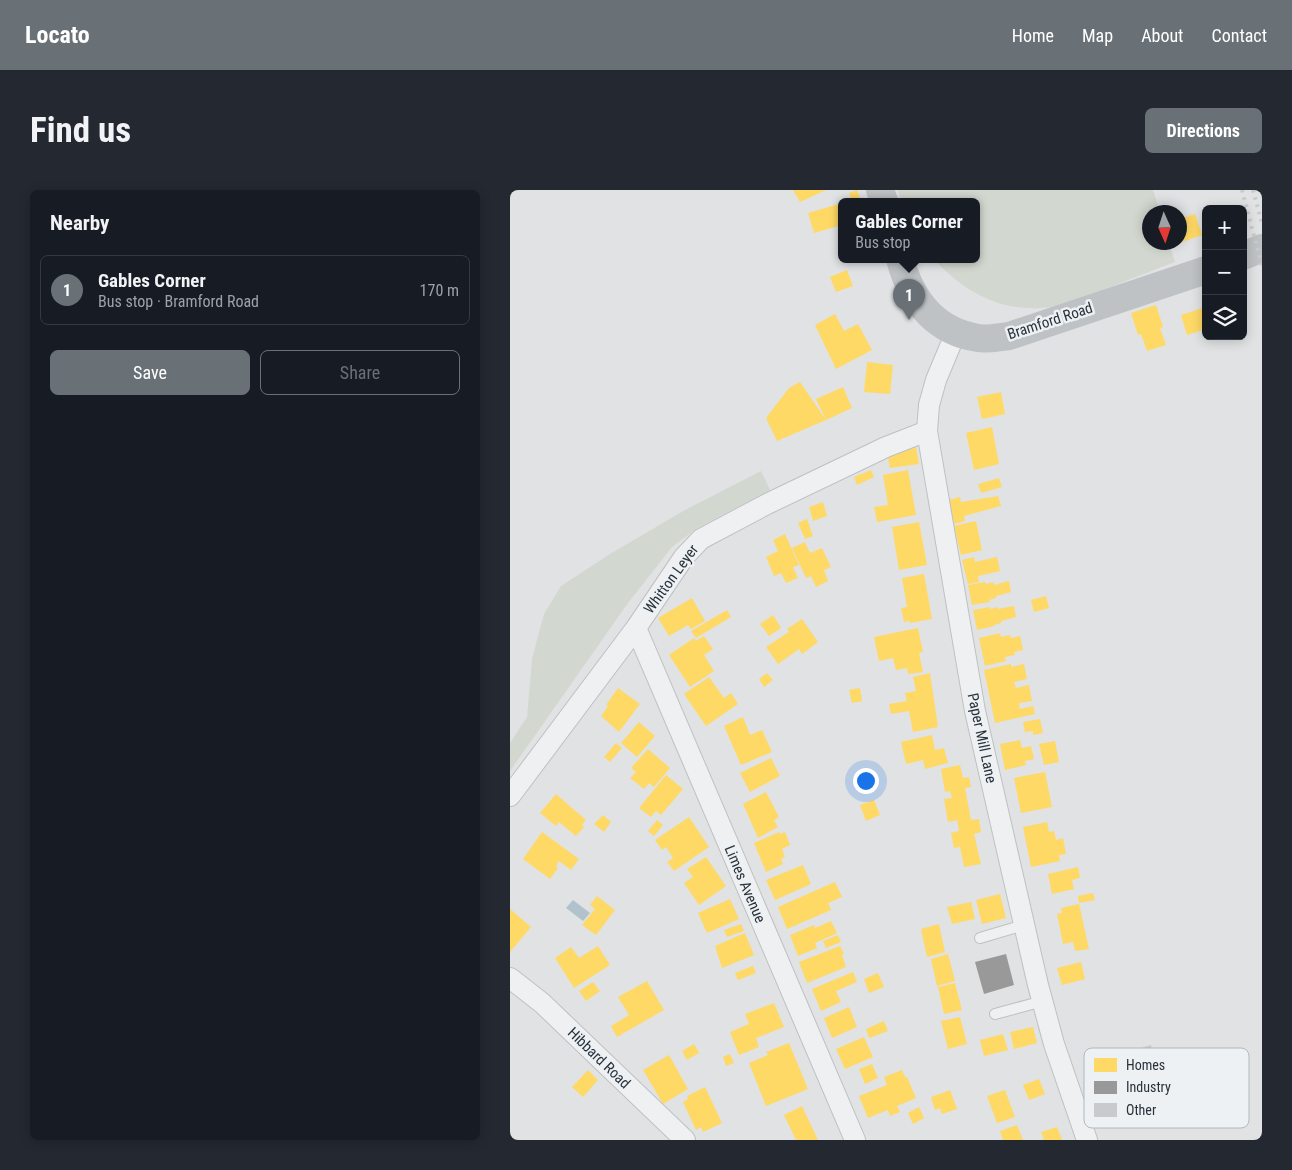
<!DOCTYPE html>
<meta charset="utf-8">
<style>
body{margin:0;font-family:"Roboto Condensed",sans-serif;background:#242831;color:#f1f3f6}
.controls{position:absolute;right:15px;top:15px;display:grid;overflow:hidden;border-radius:8px;box-shadow:0 2px 12px #0003}
.controls button{width:45px;height:45px;display:grid;place-items:center;padding:0;border:0;border-bottom:1px solid #363941;background:#171b24;color:#f1f3f6;font:25px sans-serif}
.compass{position:absolute;left:632px;top:15px;width:45px;height:45px;border-radius:50%;background:#171b24;box-shadow:0 2px 12px #0003;rotate:177deg}
.you{position:absolute;left:355px;top:590px;width:18px;height:18px;margin:-12px;border:4px solid #fff;border-radius:50%;background:#1a73e8;box-shadow:0 0 0 8px #1a73e833}
.badge{display:grid;place-items:center;width:32px;height:32px;border-radius:50%;background:#697076;color:#fff;font-size:16px;font-weight:700}
.pin{position:absolute;translate:-50% -41px;filter:drop-shadow(0 1px 2px #0008)}
.pin::after{content:'';position:absolute;top:26px;width:18px;height:15px;background:inherit;clip-path:polygon(0 0,100% 0,50% 100%)}
.popup{position:absolute;left:328px;top:8px;width:142px;height:65px;box-sizing:border-box;display:grid;place-content:center;border-radius:8px;background:#171b24;filter:drop-shadow(0 1px 4px #0005);font-size:16px;white-space:nowrap;color:#9ea1a6}
.popup b{font-size:19px;color:#f1f3f6}
.popup::after{content:'';position:absolute;left:50%;top:100%;margin-left:-10px;border:10px solid transparent;border-top-color:#171b24}
.list{margin:0;padding:0;list-style:none}
h2{display:flex;justify-content:space-between;align-items:center;height:65px;margin:0;padding:0 20px;font-size:21px}
h2 small{font-size:16px;font-weight:400;color:#9ea1a6}
.list li{display:grid;grid-template-columns:32px 1fr auto;gap:15px;align-items:center;box-sizing:border-box;height:70px;margin:0 10px 10px;padding:0 10px;border:1px solid #363941;border-radius:8px}
.list b{display:block;font-size:19px;white-space:nowrap}
.list p{margin:0;font-size:16px;white-space:nowrap;color:#9ea1a6}
.list em{font-size:16px;font-style:normal;color:#9ea1a6}
.actions{display:flex;gap:10px;padding:15px 20px}
.actions a{flex:1;padding:11px 0;border:1px solid #697076;border-radius:8px;text-align:center;font-size:18px;color:#697076}
.actions .main{background:#697076;color:#fff}
.icon{flex:none;width:28px;height:28px;fill:none;stroke:currentColor;stroke-width:2;stroke-linecap:round;stroke-linejoin:round}
.map{position:relative;flex:none;width:752px;height:950px;overflow:hidden;border-radius:8px}
header{display:flex;align-items:center;gap:30px;box-sizing:border-box;height:70px;padding:0 25px;background:#697076;color:#fff}
header strong{font-size:24px}
nav{display:flex;gap:28px;margin-inline-start:auto;font-size:18px}
.intro{display:flex;align-items:center;justify-content:space-between;box-sizing:border-box;height:120px;padding:0 30px}
h1{margin:0;font-size:35px}
.button{padding:12px 22px;border-radius:8px;background:#697076;color:#fff;font-size:18px;font-weight:700}
main{display:flex;gap:30px;padding:0 30px}
aside{flex:1;background:#171b24;border-radius:8px;box-shadow:0 2px 12px #0003}
.map>svg:first-child{display:block}
.green{fill:#d2d8d0}
.water{fill:#b1c2cd}
.homes{fill:#ffd966}
.industry{fill:#999}
.building{fill:#c8cacc}
.lines{fill:none;stroke-linecap:round;stroke-linejoin:round}
.service-casing{stroke:#bec0c2;stroke-width:12}
.minor-casing{stroke:#bec0c2;stroke-width:22}
.service{stroke:#eff0f1;stroke-width:10}
.minor{stroke:#eff0f1;stroke-width:20}
.secondary{stroke:#bec2c4;stroke-width:28}
.rail{stroke:#c8cacc;stroke-width:4;stroke-dasharray:2.5 5;stroke-linecap:butt}
.labels{text-anchor:middle;stroke-width:5;stroke-linejoin:round;paint-order:stroke}
.street-label{font-size:15px;fill:#29323b;stroke:#edf1f4}
.key{fill:#edf1f4;stroke:#b2b8bc;stroke-width:1}
.key-label{font-size:14px;fill:#29323b}
</style>
<header>
<strong>Locato</strong>
<nav><a>Home</a><a>Map</a><a>About</a><a>Contact</a></nav>
</header>
<div class="intro"><h1>Find us</h1><a class="button">Directions</a></div>
<main>
<aside>
<h2>Nearby<small></small></h2>
<ul class="list">
<li><span class="badge">1</span><div><b>Gables Corner</b><p>Bus stop · Bramford Road</p></div><em>170 m</em></li>
</ul>
<div class="actions"><a class="main">Save</a><a>Share</a></div>
</aside>
<div class="map">
<svg width="752" height="950" viewBox="0 0 752 950">
<rect width="100%" height="100%" fill="#e0e2e4"/>
<!-- green -->
<path class="green" d="M388,0H643L650,22H639V52L659,53L665,72C644,80 622,88 601,97C579,106 555,117 531,118C488,121 452,100 424,69H466V11H392Z
M251,281L260,300L187,338L162,357L118,413L0,581V553L17,527L22,469L34,424L51,396L100,364L175,320Z"/>
<!-- water -->
<path class="water" d="M63,710L80,723L73,731L56,718Z"/>
<!-- homes -->
<path class="homes" d="M283,0H316L290,12Z
M347,0L351,11H342L339,3Z
M332,13V35L304,43L298,23Z
M685,24L692,45L672,52L669,45V29Z
M337,80L343,96L326,102L320,87Z
M646,115L653,137L650,138L656,155L637,161L631,144L628,145L621,123Z
M696,117V139L677,145L671,125Z
M325,124L334,141L348,134L362,160L326,179L305,135Z
M357,172L383,175L380,204L354,202Z
M290,192L316,230L306,209L333,197L342,218L316,230L267,251L256,228L279,198Z
M491,202L495,224L472,229L467,207Z
M482,237L489,274L464,280L456,243Z
M402,253L403,258L406,257L409,274L380,278L377,262Z
M361,280L364,287L347,295L344,287Z
M398,280L406,325L367,332L364,317L378,315L373,285Z
M489,288L492,297L471,303L468,294Z
M488,306L491,316L454,326L455,331L444,334L438,310L450,307L451,312Z
M313,312L317,326L303,331L299,317Z
M297,329L303,346L295,349L288,333Z
M466,331L472,360L451,365L444,336Z
M409,332L417,375L389,380L382,337Z
M275,344L289,375L283,377L288,388L276,393L271,383L264,386L256,367L268,361L263,350Z
M295,352L300,363L312,358L321,377L314,380L318,391L306,397L301,386L296,388L282,358Z
M464,367L465,372L487,367L490,381L468,386L469,392L458,394L452,370Z
M414,384L422,429L400,433V431L394,432L391,418L397,417L392,388Z
M499,391L501,402L486,406V408L479,410L480,412L462,415L458,395L475,392L476,394L483,392L484,395Z
M536,406L539,418L524,422L521,410Z
M182,408L195,431L181,439L178,435L159,446L148,428Z
M504,416L506,427L491,431V433L484,435V436L467,440L463,420L480,417V419L488,417V419Z
M217,420L221,427L186,448L181,441Z
M263,425L271,438L259,446L250,434Z
M292,429L308,452L292,464L289,459L268,474L256,457L279,442L277,439Z
M408,438L413,462L409,463L413,482L398,484L397,478L386,480L383,468L369,471L364,447Z
M490,443L491,447L500,445L501,448L510,446L513,460L504,462L505,465L495,467L496,471L475,476L469,448Z
M194,446L203,459L194,465L204,481L180,497L159,465L184,448L186,451Z
M501,474V477L514,474L517,489L504,492L506,498L519,495L522,511L509,513L510,519L523,516L525,524L485,533L474,480Z
M257,483L263,490L254,497L249,489Z
M420,483L428,537L403,542L399,521L381,524L379,514L397,511L395,503L406,501L403,487Z
M199,487L214,508L221,503L228,514L196,536L174,504Z
M108,498L130,514L109,542L91,526L98,516L96,515Z
M350,498L352,511L342,513L339,500Z
M233,527L240,545L252,540L262,562L231,575L214,536Z
M530,529L533,543L523,545V541L515,542L513,532Z
M129,532L145,546L127,567L111,553Z
M422,545L425,560L434,558L438,573L415,579L413,570L396,574L391,552Z
M510,550L512,558L521,556L524,569L515,571L516,575L495,580L490,554Z
M545,551L549,572L534,575L529,554Z
M106,553L112,558L100,572L94,567Z
M138,559L160,578L144,597L139,593L134,599L120,588L126,582L121,578Z
M261,568L270,586L240,602L230,583Z
M450,575L453,588L459,587L461,597L455,598L461,630L469,629L471,642L464,644L471,674L454,677L450,657L444,658L441,643L449,641L447,630L438,632L434,609L442,608L440,601L435,602L431,579Z
M535,582L542,617L511,623L504,588Z
M156,585L173,599L151,625L146,621L141,627L129,618Z
M256,602L269,627L264,630L268,637L248,648L233,614Z
M46,604L76,630L72,635L74,637L66,646L49,632L46,636L30,623Z
M364,610L370,625L356,631L350,615Z
M93,625L101,632L94,642L84,634Z
M179,627L199,657L164,681L157,672L163,668L156,657L152,660L145,650Z
M147,630L153,635L144,646L138,641Z
M537,632L539,642L544,641L546,650L553,648L556,664L549,665L550,671L521,677L513,637Z
M32,642L69,669L61,680L49,671L46,676L48,678L40,689L13,669Z
M269,642L270,644L275,642L280,655L272,659L275,667L271,669L273,674L256,682L244,653Z
M196,667L216,696L189,715L174,693L183,687L177,679Z
M293,675L301,694L265,710L256,690Z
M568,677L570,688L562,690L564,699L542,704L538,684Z
M325,692L332,707L318,713L321,720L277,739L268,717Z
M583,703L585,710L569,713L568,706Z
M490,704L496,728L472,734L466,710Z
M87,706L105,720L86,745L72,735L85,719L80,715Z
M220,709L229,729L197,743L188,723Z
M461,712L465,729L442,734L437,717Z
M569,714L579,759L565,761L563,752L553,754L547,724L552,723L551,718Z
M0,719L21,737L0,762Z
M321,731L327,743L305,753L307,758L288,766L280,745L304,735L305,738Z
M231,734L234,741L217,747L214,740Z
M429,734L435,762L417,767L411,739Z
M235,743L244,765L212,778L205,756Z
M328,745L331,752L316,758L313,751Z
M88,756L100,775L64,798L45,768L61,757L69,768Z
M330,756L334,764L332,765L336,777L297,793L289,772Z
M438,764L445,791L427,796L421,769Z
M571,772L575,789L552,795L547,778Z
M243,776L246,783L228,790L225,783Z
M343,782L347,792L326,801L331,812L311,821L302,799Z
M368,783L374,797L359,803L354,789Z
M137,791L154,820L107,847L101,836L119,825L108,807Z
M83,792L90,801L76,811L69,801Z
M445,793L452,820L434,824L428,797Z
M264,813L274,837L246,848L249,857L229,865L220,842L239,834L235,824Z
M339,817L347,837L322,848L314,828Z
M450,827L457,854L438,859L431,831Z
M374,831L378,841L359,848L356,839Z
M523,837L527,853L504,859L500,842Z
M493,844L498,860L474,866L470,850Z
M354,847L363,867L335,879L326,859Z
M279,853L298,899L256,916L239,873L258,865L256,862Z
M184,854L189,863L177,870L172,861Z
M220,864L224,873L216,876L213,867Z
M159,865L178,899L153,914L133,880Z
M362,874L368,888L355,894L349,879Z
M78,880L88,890L73,907L62,897Z
M392,880L395,887H397L406,908L387,916L390,922L380,926L378,920L358,928L349,906L377,895L374,887Z
M529,889L535,904L519,910L513,895Z
M195,897L212,933L193,942L191,937L186,940L173,912L178,909L177,906Z
M440,900L447,919L432,924L430,918L425,920L421,907Z
M495,900L505,927L487,933L477,906Z
M292,916L308,950H286L274,925Z
M409,917L414,928L403,934L398,923Z
M507,935L513,950H493L490,941Z
M547,937L552,950H534L531,942Z"/>
<!-- industry -->
<path class="industry" d="M496,764L504,795L474,804L465,772Z"/>
<!-- building -->
<path class="building" d="M641,855L646,873L636,876L631,858Z
M602,871L615,907L602,911L590,875Z
M589,876L601,911L589,916L576,880Z"/>
<g class="lines">
<defs>
<path id="service" d="M470,748L514,735
M485,824L533,811"/>
<path id="minor" d="M446,142L426,190L419,215L417,241L465,521L528,795L544,854L577,950
M126,438L345,950
M0,606L126,438L174,367L191,349L257,314L376,257L417,241
M0,788L32,813L175,950"/>
</defs>
<!-- service casing -->
<use href="#service" class="service-casing"/>
<!-- minor casing -->
<use href="#minor" class="minor-casing"/>
<!-- service -->
<use href="#service" class="service"/>
<!-- minor -->
<use href="#minor" class="minor"/>
<!-- secondary -->
<path class="secondary" d="M370,0L374,11
M733,66L752,58
M390,69C401,110 424,141 468,148C478,150 489,147 499,146L696,80"/>
<!-- rail -->
<path class="rail" d="M732,0L752,76
M743,0L752,33"/>
</g>
<g class="labels">
<!-- street labels -->
<g class="street-label">
<text transform="translate(540 131) rotate(-18)" y="5">Bramford Road</text>
<text transform="translate(161 389) rotate(-54)" y="5">Whitton Leyer</text>
<text transform="translate(472 548) rotate(78)" y="5">Paper Mill Lane</text>
<text transform="translate(235 694) rotate(67)" y="5">Limes Avenue</text>
<text transform="translate(89 868) rotate(44)" y="5">Hibbard Road</text>
</g>
</g>
<!-- legend -->
<rect x="574" y="858" width="165" height="80" rx="8" class="key"/>
<rect x="584" y="868" width="23" height="14" fill="#ffd966"/>
<rect x="584" y="891" width="23" height="13" fill="#999"/>
<rect x="584" y="913" width="23" height="14" fill="#c8cacc"/>
<g class="key-label">
<text x="616" y="880">Homes</text>
<text x="616" y="902">Industry</text>
<text x="616" y="925">Other</text>
</g>
</svg>
<div class="controls">
<button>+</button>
<button>−</button>
<button><svg class="icon" aria-label="layers" viewBox="0 0 24 24"><path d="M12 4l9 5-9 5-9-5zM3 14l9 5 9-5"/></svg></button>
</div>
<svg class="compass" viewBox="-18 -18 36 36"><path d="M0-13l5 13h-10z" fill="#e53935"/><path d="M0 13l5-13h-10z" fill="#9ea1a6"/></svg>
<div class="you"></div>
<div class="pin badge" style="left:399px;top:130px">1</div>
<div class="popup"><b>Gables Corner</b>Bus stop</div>
</div>
</main>
